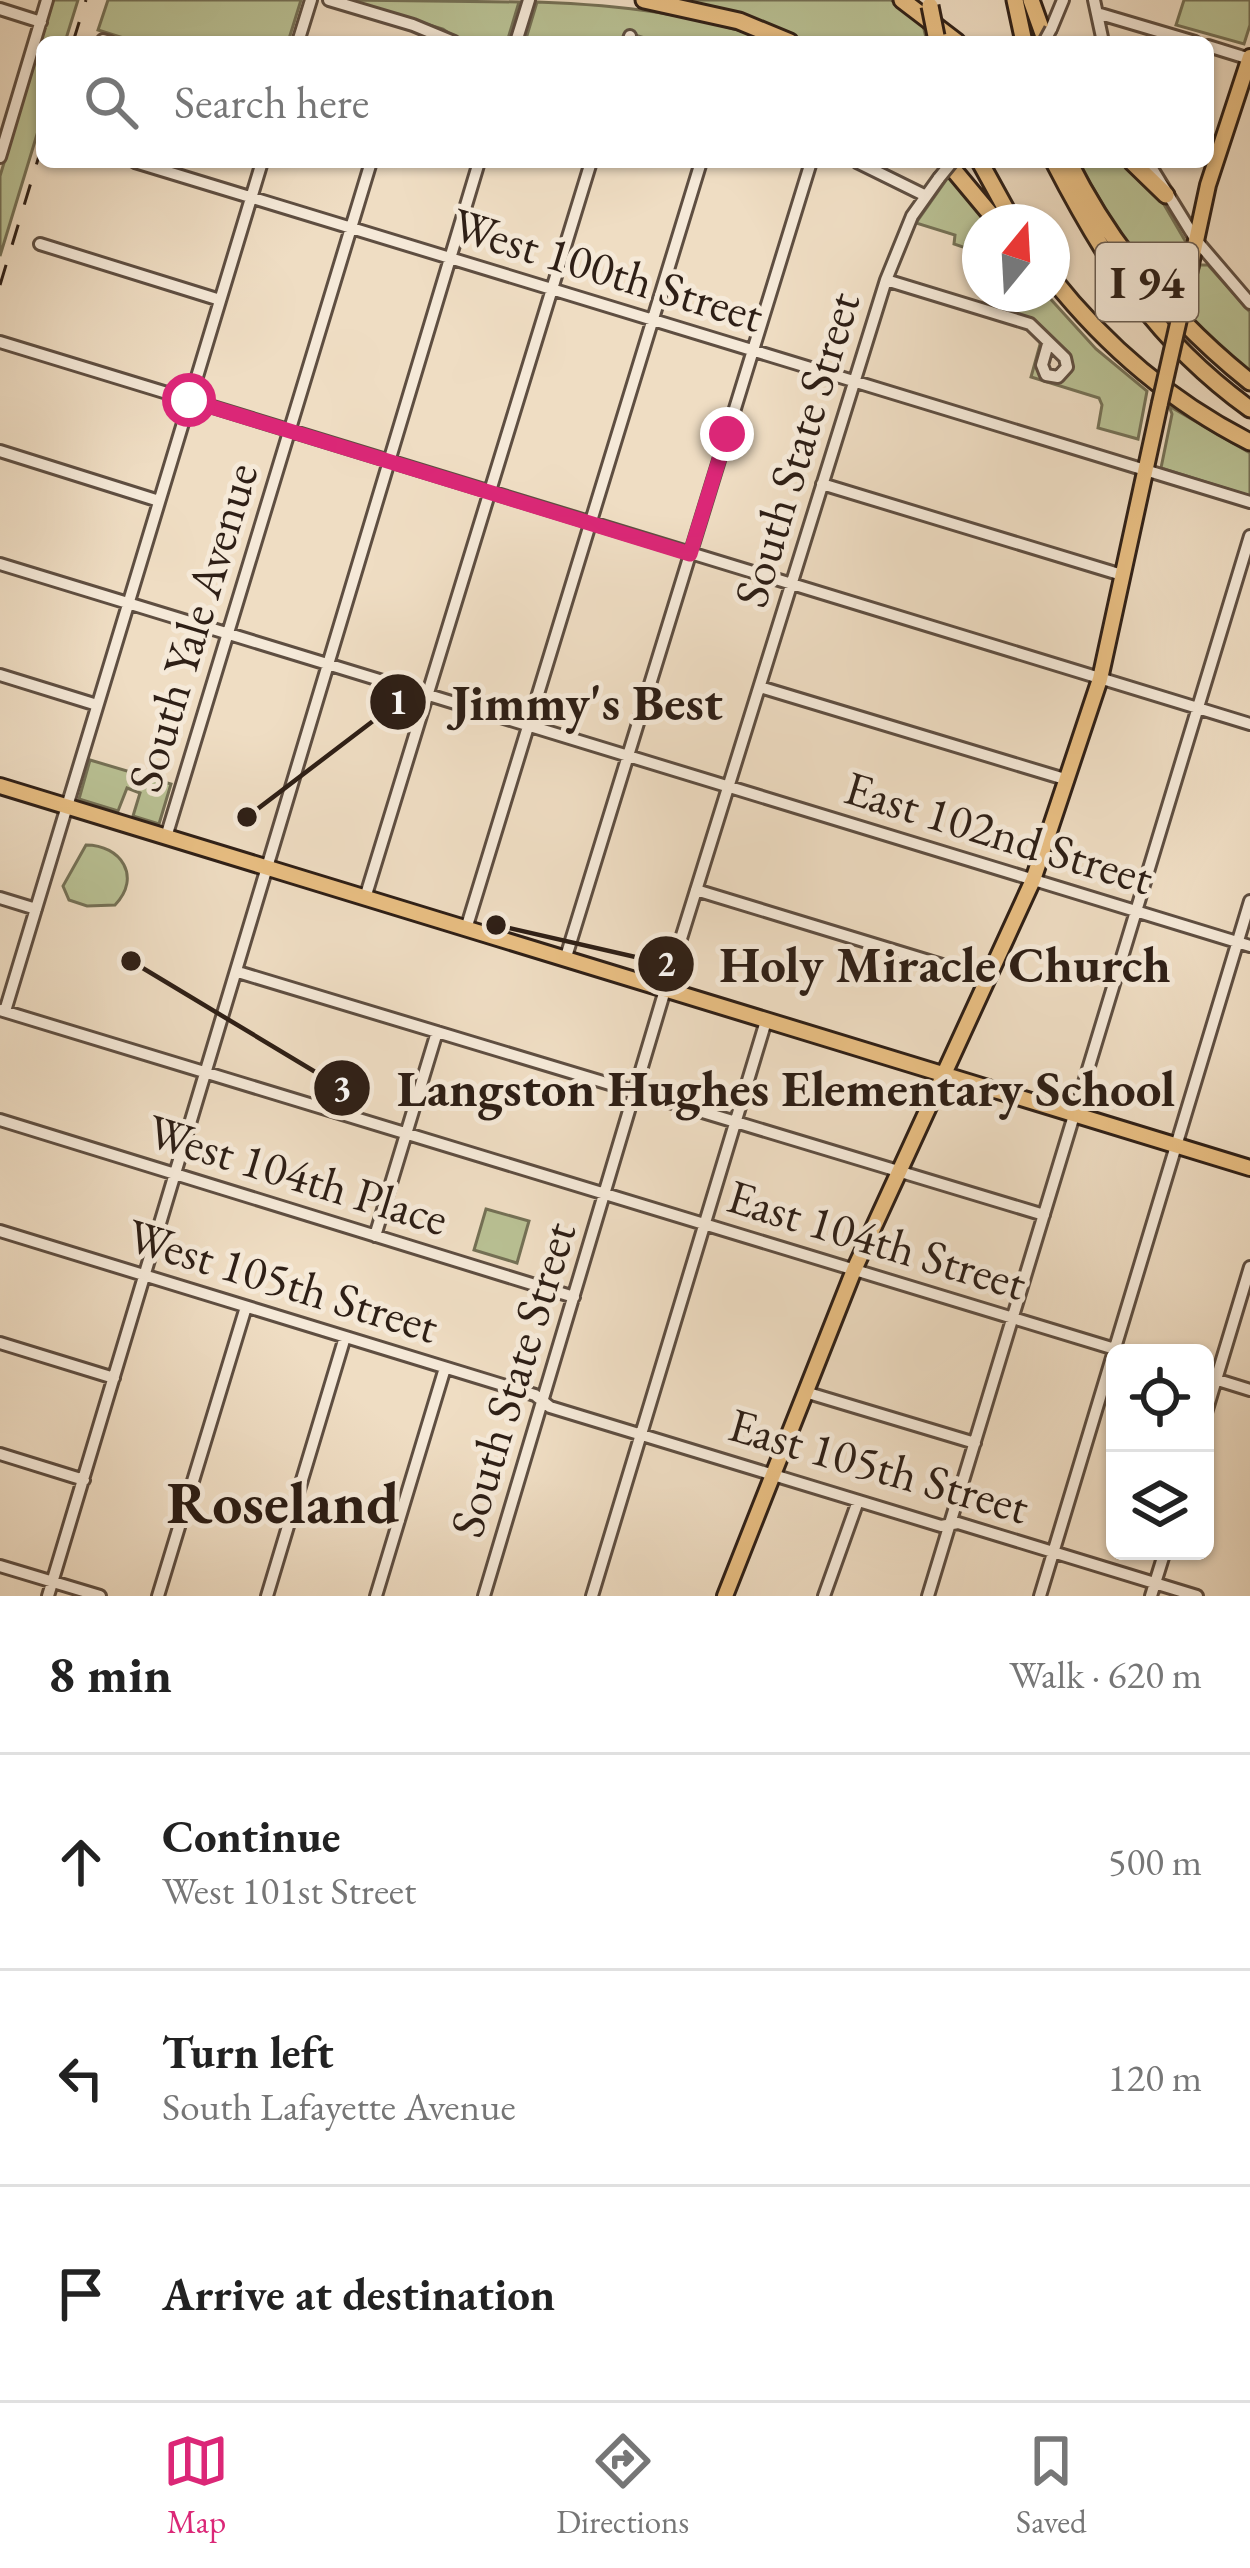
<!DOCTYPE html>
<meta charset="utf-8">
<style>
body{margin:0;font-family:"EB Garamond",serif;background:#f6f6f6;color:#222}
.controls{position:absolute;right:36px;bottom:36px;display:grid;overflow:hidden;border-radius:18px;box-shadow:0 3px 9px #0004}
.controls button{width:108px;height:108px;display:grid;place-items:center;padding:0;border:0;border-bottom:3px solid #e0e0e0;background:#fff;color:#222;font:60px sans-serif}
.compass{position:absolute;left:962px;top:204px;width:108px;height:108px;border-radius:50%;background:#fff;box-shadow:0 3px 9px #0004;rotate:18deg}
.stop{position:absolute;width:36px;height:36px;margin:-27px;border:9px solid #db2777;border-radius:50%;background:#fff}
.stop.end{background:#db2777;border-color:#fff;box-shadow:0 3px 12px #0008}
.list{margin:0;padding:0;list-style:none}
h2{display:flex;justify-content:space-between;align-items:center;height:156px;margin:0;padding:0 48px;font-size:51px}
h2 small{font-size:39px;font-weight:400;color:#767676}
.list li{display:grid;grid-template-columns:78px 1fr auto;gap:36px;align-items:center;box-sizing:border-box;height:216px;padding:0 48px;border-top:3px solid #e0e0e0}
.list b{display:block;font-size:45px;white-space:nowrap}
.list p{margin:0;font-size:39px;white-space:nowrap;color:#767676}
.list em{font-size:39px;font-style:normal;color:#767676}
.icon{flex:none;width:66px;height:66px;fill:none;stroke:currentColor;stroke-width:2;stroke-linecap:round;stroke-linejoin:round}
.map{position:relative;flex:none;width:1250px;height:1596px;overflow:hidden}
.search{position:absolute;background:#fff;box-shadow:0 3px 9px #0004;left:36px;right:36px;top:36px;height:132px;display:flex;align-items:center;gap:30px;box-sizing:border-box;padding:0 42px;border-radius:18px;color:#767676;font-size:45px}
.sheet{height:804px;background:#fff}
nav{display:flex;justify-content:space-around;align-items:center;box-sizing:border-box;height:168px;border-top:3px solid #e0e0e0;background:#fff;font-size:33px;color:#767676}
nav a{display:grid;justify-items:center;gap:6px}
nav .on{color:#db2777}
.map>svg:first-child{display:block}
.green{fill:#b9c194;stroke:#747055;stroke-width:3}
.lines{fill:none;stroke-linecap:round;stroke-linejoin:round}
.minor-casing{stroke:#5e4e41;stroke-width:16}
.major-casing{stroke:#2e1f16;stroke-width:20}
.highway-casing{stroke:#2e1f16;stroke-width:21}
.minor{stroke:#f5e9d8;stroke-width:10}
.major{stroke:#e8be82;stroke-width:14}
.highway{stroke:#e8be82;stroke-width:15}
.rail{stroke:#2e1f16;stroke-width:3;stroke-dasharray:21 21;stroke-linecap:butt}
.minor-bridge-casing{stroke:#5e4e41;stroke-width:16;stroke-linecap:butt}
.major-bridge-casing{stroke:#2e1f16;stroke-width:20;stroke-linecap:butt}
.highway-bridge-casing{stroke:#2e1f16;stroke-width:21;stroke-linecap:butt}
.minor-bridge{stroke:#f5e9d8;stroke-width:10}
.major-bridge{stroke:#e8be82;stroke-width:14}
.highway-bridge{stroke:#e8be82;stroke-width:15}
.route{stroke:#db2777;stroke-width:15}
.labels{text-anchor:middle;stroke-width:10;stroke-linejoin:round;paint-order:stroke}
.shield{fill:#f5e9d8;stroke:#6a5c50;stroke-width:3}
.shield-label{font-size:45px;font-weight:bold;fill:#2e1f16}
.street-label{font-size:48px;fill:#2e1f16;stroke:#f5e9d8}
.district-label{font-size:60px;font-weight:bold;fill:#2e1f16;stroke:#f5e9d8}
.leader{fill:none;stroke:#2e1f16;stroke-width:4.5}
.callout-dot{fill:#2e1f16;stroke:#f5e9d8;stroke-width:4.5}
.mark-label{font-size:36px;text-anchor:middle;font-weight:bold;fill:#fff}
.callout-label{font-size:51px;text-anchor:middle;font-weight:bold;fill:#2e1f16;stroke:#f5e9d8;stroke-width:10;stroke-linejoin:round;paint-order:stroke}
</style>
<div class="map">
<svg width="1250" height="1596" viewBox="0 0 1250 1596">
<rect width="100%" height="100%" fill="#efddc3"/>
<filter id="stains"><feTurbulence type="fractalNoise" baseFrequency=".00167" numOctaves="4"/><feColorMatrix values="0 0 0 0 .2 0 0 0 0 .09 0 0 0 0 .02 0 0 0 .5 -.17"/></filter>
<radialGradient id="worn" r=".72"><stop offset=".6" stop-color="#630" stop-opacity="0"/><stop offset="1" stop-color="#630" stop-opacity=".3"/></radialGradient>
<!-- green -->
<path class="green" d="M53,0H78L65,42H42V118L0,256V176Z
M108,0H301L288,42H136L98,30Z
M347,0L519,2L507,42H462L443,29Z
M686,0H891L922,21L927,42H808L753,18Z
M1184,0H1250V25L1244,44L1176,25Z
M537,2C620,5 695,13 774,42H657L629,33L622,42H525Z
M1078,162H1127L1162,201L1187,244L1178,287L1172,286L1168,296L1125,243Z
M949,176L987,222H980V260L972,250L954,244L955,235L916,223Z
M1200,265H1208L1250,312V372L1188,318L1190,313L1194,315L1197,300L1191,297Z
M989,294H1046L1096,349L1147,391L1138,439L1098,428L1102,405L1099,398L1031,377L1041,341L1038,370L1046,379L1064,378L1068,374L1066,354L1035,322L986,307Z
M1169,406L1250,453V496L1161,468L1172,414Z
M90,760L171,784L159,824L133,816L140,793L127,788L118,811L79,799Z
M86,845C121,845 142,877 115,905L87,906L69,900L63,886Z
M486,1209L529,1221L517,1263L474,1250Z"/>
<g class="lines">
<defs>
<path id="minor" d="M329,0L413,25L454,42
M1094,0L1103,42
M0,9L41,22
M1097,13L1195,42
M1051,29L1063,0
M103,40L110,42
M298,42L311,0
M516,42L529,0
M628,42L630,36
M1208,46L1250,59
M0,157L47,0
M135,162L1250,502
M857,162L924,195
M1148,162L1196,240L1250,303
M40,244L220,300
M886,280L1030,324L1065,358L1067,367L1058,377L1046,375L1042,365L1048,344
M0,342L1250,724
M0,451L159,501
M822,484L1122,575
M0,564L1250,946
M0,675L97,705
M760,687L1068,780
M166,837L371,162
M696,890L988,979
M0,898L36,909
M365,898L591,162
M466,929L701,162
M565,960L811,162
M238,972L1044,1215
M0,1010L1128,1353
M5,1011L262,162
M0,1120L574,1297
M0,1231L535,1395L550,1407L941,1526L958,1523L1197,1596
M375,1236L437,1032
M0,1343L114,1378
M1205,1376L1250,1390
M805,1392L975,1443
M1205,1416L1250,1267
M0,1454L84,1480
M0,1566L100,1596
M48,1596L479,162
M158,1596L246,1307
M267,1596L345,1337
M376,1596L445,1368
M484,1596L665,990L886,280L912,216L939,178
M592,1596L766,1021
M824,1596L858,1501
M928,1596L1250,536
M1040,1596L1250,901
M1151,1596L1165,1551"/>
<path id="major" d="M1182,306L1208,185L1250,57
M0,786L1250,1168
M725,1596L854,1270L1033,880L1100,679L1160,403"/>
<path id="highway" d="M644,0L739,21L790,42
M902,0L957,42
M1015,0L1024,42
M1031,0L1046,42
M947,162L997,222
M980,162L1013,222
M1054,162C1106,263 1156,341 1250,409
M1069,162C1113,250 1174,321 1250,382
M1132,162L1166,195
M1052,278C1106,346 1173,403 1250,442"/>
</defs>
<!-- minor casing -->
<use href="#minor" class="minor-casing"/>
<!-- major casing -->
<use href="#major" class="major-casing"/>
<!-- highway casing -->
<use href="#highway" class="highway-casing"/>
<!-- minor -->
<use href="#minor" class="minor"/>
<!-- major -->
<use href="#major" class="major"/>
<!-- highway -->
<use href="#highway" class="highway"/>
<!-- rail -->
<path class="rail" d="M73,42L86,0
M0,285L42,146"/>
<defs>
<path id="minor-bridge" d="M1044,42L1051,29
M939,178L952,162"/>
<path id="major-bridge" d="M1160,403L1182,306"/>
<path id="highway-bridge" d="M930,6L936,36"/>
</defs>
<!-- minor-bridge casing -->
<use href="#minor-bridge" class="minor-bridge-casing"/>
<!-- major-bridge casing -->
<use href="#major-bridge" class="major-bridge-casing"/>
<!-- highway-bridge casing -->
<use href="#highway-bridge" class="highway-bridge-casing"/>
<!-- minor-bridge -->
<use href="#minor-bridge" class="minor-bridge"/>
<!-- major-bridge -->
<use href="#major-bridge" class="major-bridge"/>
<!-- highway-bridge -->
<use href="#highway-bridge" class="highway-bridge"/>
</g>
<g class="lines">
<!-- route -->
<path class="route" d="M189,400L690,554L727,434"/>
</g>
<g class="labels">
<!-- shield labels -->
<rect class="shield" x="1096" y="243" width="102" height="78" rx="9"/>
<g class="shield-label">
<text x="1147" y="298">I 94</text>
</g>
<!-- street labels -->
<g class="street-label">
<text transform="translate(608 269) rotate(17)" y="17">West 100th Street</text>
<text transform="translate(796 449) rotate(-73)" y="17">South State Street</text>
<text transform="translate(192 627) rotate(-73)" y="17">South Yale Avenue</text>
<text transform="translate(999 832) rotate(17)" y="17">East 102nd Street</text>
<text transform="translate(298 1174) rotate(17)" y="17">West 104th Place</text>
<text transform="translate(877 1239) rotate(17)" y="17">East 104th Street</text>
<text transform="translate(283 1280) rotate(17)" y="17">West 105th Street</text>
<text transform="translate(512 1379) rotate(-73)" y="17">South State Street</text>
<text transform="translate(879 1465) rotate(16)" y="17">East 105th Street</text>
</g>
<!-- district labels -->
<g class="district-label">
<text x="283" y="1523">Roseland</text>
</g>
</g>
<!-- callouts -->
<path class="leader" d="M247 817L398 702M496 925L666 964M131 961L342 1088"/>
<g class="callout-dot">
<circle cx="247" cy="817" r="12"/>
<circle cx="496" cy="925" r="12"/>
<circle cx="131" cy="961" r="12"/>
<circle cx="398" cy="702" r="30"/>
<circle cx="666" cy="964" r="30"/>
<circle cx="342" cy="1088" r="30"/>
</g>
<g class="mark-label">
<text x="398" y="714">1</text>
<text x="666" y="976">2</text>
<text x="342" y="1101">3</text>
</g>
<g class="callout-label">
<text x="587" y="720">Jimmy's Best</text>
<text x="945" y="982">Holy Miracle Church</text>
<text x="786" y="1106">Langston Hughes Elementary School</text>
</g>
<rect width="100%" height="100%" filter="url(#stains)"/>
<rect width="100%" height="100%" fill="url(#worn)"/>
</svg>
<div class="controls">
<button><svg class="icon" aria-label="locate" viewBox="0 0 24 24"><circle cx="12" cy="12" r="6"/><path d="M12 2v4M12 18v4M2 12h4M18 12h4"/></svg></button>
<button><svg class="icon" aria-label="layers" viewBox="0 0 24 24"><path d="M12 4l9 5-9 5-9-5zM3 14l9 5 9-5"/></svg></button>
</div>
<svg class="compass" viewBox="-18 -18 36 36"><path d="M0-13l5 13h-10z" fill="#e53935"/><path d="M0 13l5-13h-10z" fill="#767676"/></svg>
<div class="stop" style="left:189px;top:400px"></div>
<div class="stop end" style="left:727px;top:434px"></div>
<div class="search"><svg class="icon" aria-label="search" viewBox="0 0 24 24"><circle cx="10" cy="10" r="6"/><path d="M15 15l6 6"/></svg>Search here</div>
</div>
<section class="sheet">
<h2>8 min<small>Walk · 620 m</small></h2>
<ul class="list">
<li><svg class="icon" aria-label="ahead" viewBox="0 0 24 24"><path d="M12 20V5M6 11l6-6 6 6"/></svg><div><b>Continue</b><p>West 101st Street</p></div><em>500 m</em></li>
<li><svg class="icon" aria-label="left" viewBox="0 0 24 24"><path d="M17 20v-9H6M10 6l-5 5 5 5"/></svg><div><b>Turn left</b><p>South Lafayette Avenue</p></div><em>120 m</em></li>
<li><svg class="icon" aria-label="arrive" viewBox="0 0 24 24"><path d="M6 21V4h12l-3 4 3 4H6"/></svg><div><b>Arrive at destination</b></div></li>
</ul>
</section>
<nav>
<a class="on"><svg class="icon" aria-label="map" viewBox="0 0 24 24"><path d="M3 6l6-2 6 2 6-2v14l-6 2-6-2-6 2zM9 4v14M15 6v14"/></svg>Map</a>
<a><svg class="icon" aria-label="directions" viewBox="0 0 24 24"><path d="M12 3l9 9-9 9-9-9zM9 14v-3h6M13 9l2 2-2 2"/></svg>Directions</a>
<a><svg class="icon" aria-label="saved" viewBox="0 0 24 24"><path d="M7 4h10v16l-5-4-5 4z"/></svg>Saved</a>
</nav>
